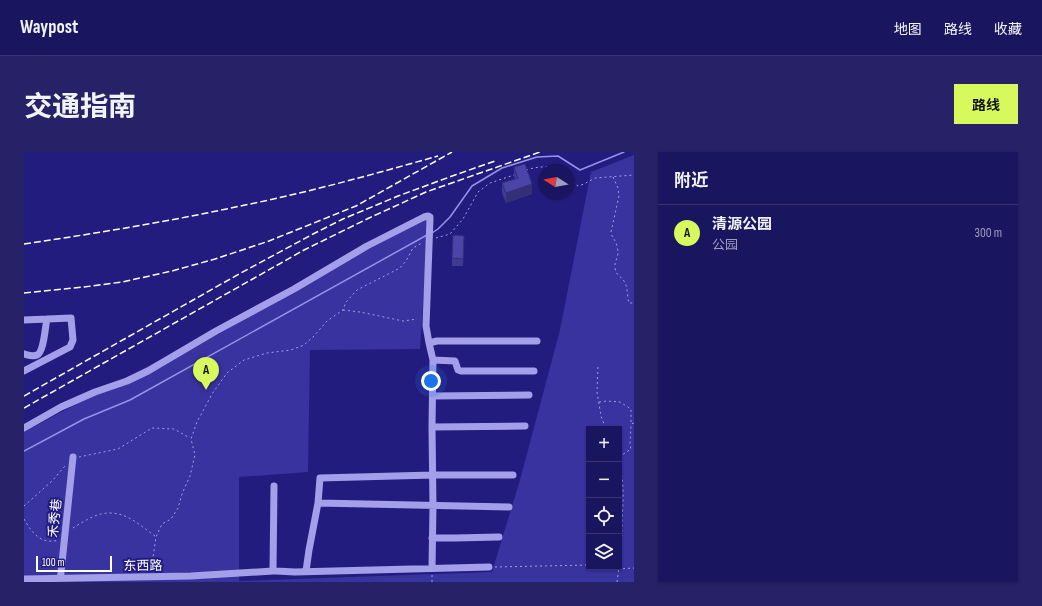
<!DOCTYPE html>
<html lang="zh">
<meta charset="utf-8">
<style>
body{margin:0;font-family:"Sofia Sans Condensed","Noto Sans SC",sans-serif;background:#272268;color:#f1f3f6}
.controls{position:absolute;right:12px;bottom:12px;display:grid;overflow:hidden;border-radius:0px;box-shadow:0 1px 3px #0004}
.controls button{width:36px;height:36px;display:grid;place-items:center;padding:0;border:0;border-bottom:1px solid #383474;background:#1a155f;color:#f1f3f6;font:20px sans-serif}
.compass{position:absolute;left:514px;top:12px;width:36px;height:36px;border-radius:50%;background:#1a155f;box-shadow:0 1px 3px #0004;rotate:281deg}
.scale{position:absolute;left:12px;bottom:10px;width:76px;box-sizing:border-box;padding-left:4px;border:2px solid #fff;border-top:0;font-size:11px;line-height:14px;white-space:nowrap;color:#fff;-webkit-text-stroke:3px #231c7f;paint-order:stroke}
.you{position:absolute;left:407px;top:229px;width:14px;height:14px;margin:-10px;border:3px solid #fff;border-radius:50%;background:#1a73e8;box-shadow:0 0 0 6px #1a73e833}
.badge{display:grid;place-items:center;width:26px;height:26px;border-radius:50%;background:#d7f95d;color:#111;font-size:13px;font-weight:700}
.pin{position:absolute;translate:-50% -33px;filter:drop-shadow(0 1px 2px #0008)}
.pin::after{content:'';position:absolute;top:21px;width:14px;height:12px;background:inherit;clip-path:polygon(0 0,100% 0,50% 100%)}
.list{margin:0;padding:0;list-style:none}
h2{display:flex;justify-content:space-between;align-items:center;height:52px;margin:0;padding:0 16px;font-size:17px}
h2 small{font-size:13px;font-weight:400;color:#9f9fbd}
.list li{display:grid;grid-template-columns:26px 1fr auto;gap:12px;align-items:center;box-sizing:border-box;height:56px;padding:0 16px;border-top:1px solid #383474}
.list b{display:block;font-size:15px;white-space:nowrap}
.list p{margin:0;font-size:13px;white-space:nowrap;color:#9f9fbd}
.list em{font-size:13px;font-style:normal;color:#9f9fbd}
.icon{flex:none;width:22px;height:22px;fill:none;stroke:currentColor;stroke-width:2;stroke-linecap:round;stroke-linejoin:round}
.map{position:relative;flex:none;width:610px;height:430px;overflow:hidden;border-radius:0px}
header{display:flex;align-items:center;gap:24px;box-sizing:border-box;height:56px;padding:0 20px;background:#1a155f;border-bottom:1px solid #383474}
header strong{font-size:19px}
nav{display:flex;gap:22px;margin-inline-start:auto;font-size:14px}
.intro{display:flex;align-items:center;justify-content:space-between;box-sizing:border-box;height:96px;padding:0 24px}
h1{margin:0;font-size:28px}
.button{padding:10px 18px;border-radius:0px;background:#d7f95d;color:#111;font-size:14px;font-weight:700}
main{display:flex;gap:24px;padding:0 24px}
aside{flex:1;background:#1a155f;border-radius:0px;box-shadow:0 1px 3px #0004}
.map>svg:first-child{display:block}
.green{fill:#38339f;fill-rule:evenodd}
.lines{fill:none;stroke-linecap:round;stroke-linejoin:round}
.stream{stroke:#9692eb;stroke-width:1.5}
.path{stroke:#a39fe9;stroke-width:1;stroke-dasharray:2 3;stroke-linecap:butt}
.minor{stroke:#a39fe9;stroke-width:7}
.rail{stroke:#fff;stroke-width:1.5;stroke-dasharray:7 3;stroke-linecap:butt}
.wall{fill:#403a91}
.shaded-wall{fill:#343076}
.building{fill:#4b44a9;stroke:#343076}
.labels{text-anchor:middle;stroke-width:4;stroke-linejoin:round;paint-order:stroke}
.street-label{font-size:13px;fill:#fff;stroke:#231c7f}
</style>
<header>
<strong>Waypost</strong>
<nav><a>地图</a><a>路线</a><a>收藏</a></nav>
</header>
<div class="intro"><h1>交通指南</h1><a class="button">路线</a></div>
<main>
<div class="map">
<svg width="610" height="430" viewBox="0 0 610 430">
<rect width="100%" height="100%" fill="#231c7f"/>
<!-- green -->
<path class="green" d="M610,3V430H0V280L405,65L396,197L286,198L284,320L215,325V429L468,420L496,328L536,178L567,20ZM565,277H595V415H565Z"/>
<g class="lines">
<!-- stream -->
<path class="stream" d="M408,81L414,77L426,65L448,34L478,16L513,5L534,4L556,18L600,0
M0,299L60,267L106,248L403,83"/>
<!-- path -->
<path class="path" d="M502,18C515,14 524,14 537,17L538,18
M589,25L594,36L595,44L587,80C588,86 590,86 592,91C593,93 594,98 594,101C594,106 590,110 591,116C592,124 597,124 600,129C604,135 603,144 605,151H610
M544,28L554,34L560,32L571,26L610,23
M412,86L426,82L439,67L454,40L466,31L490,23
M319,158L336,160L379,169L393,167
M574,215L573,240L577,264L582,277
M575,250L583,249L596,250L607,257V272L610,271
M55,305L94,297L128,276L150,277L166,286
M595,305L607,297L606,293L607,272
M595,313C601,332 599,350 598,369C598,384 597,398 595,413
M0,354L28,329L41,314
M0,367C8,381 17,393 35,388
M49,376C57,371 68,364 77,362C100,357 114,372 131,384
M471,415L565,413
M594,417L610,416
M127,419L132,385L138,372L147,367L154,356L158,342L166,324L171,303L167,287L173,270L188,242L203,221L220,208L243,201L267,198L280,193L290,184L303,169L319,158L322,150L333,138L376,116L382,109L389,96L398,91
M408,430V423
M593,430L595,415"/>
<!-- minor -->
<path class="minor" d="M0,168L47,166L49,188L46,195L0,219
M405,191L413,189H513
M0,202C4,203 9,205 13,203C20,200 21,175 23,167
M409,208L431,209L434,218L437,219H510
M409,244L505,243
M408,275L501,274
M0,276L37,255L71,240L103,229L124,219L192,179L270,137L343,94L400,65L404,64L406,65V67L402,174L405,191L409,208L408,275L409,354L408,416
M294,351L485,355
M408,386H431L475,385
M249,419L250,334
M282,419L285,398L294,351L296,326L409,323H489
M0,427L167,424L249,419H252L271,420L465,415
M36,430L49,305"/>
<!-- rail -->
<path class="rail" d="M0,92C74,81 148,69 221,53C286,40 350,22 414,4
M0,141L60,135L98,130L148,119L191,107L245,89L332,54L428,0
M0,244L215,122L291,81L319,67L374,44L431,23L471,9
M0,256L280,98L343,67L402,40L516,0"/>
</g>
<!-- wall -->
<path class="wall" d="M490,15L508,42L482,51L478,41V31L491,27L490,25Z
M440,91L439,114H428V106Z"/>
<!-- shaded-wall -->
<path class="shaded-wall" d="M508,32V42L482,51V41Z"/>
<!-- building -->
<path class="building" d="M501,12L508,32L482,41L478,31L494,26L490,15Z
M429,83L440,84L439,107L428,106Z"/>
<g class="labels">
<!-- street labels -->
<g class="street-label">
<text transform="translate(30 366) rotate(-84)" y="5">禾秀巷</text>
<text transform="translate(119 413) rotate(-1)" y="5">东西路</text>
</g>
</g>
</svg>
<div class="controls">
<button>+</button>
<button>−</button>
<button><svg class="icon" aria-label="locate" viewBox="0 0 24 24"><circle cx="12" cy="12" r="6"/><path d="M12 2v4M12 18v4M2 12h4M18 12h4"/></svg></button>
<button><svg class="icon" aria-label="layers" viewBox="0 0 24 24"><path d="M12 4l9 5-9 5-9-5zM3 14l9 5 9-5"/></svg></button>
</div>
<svg class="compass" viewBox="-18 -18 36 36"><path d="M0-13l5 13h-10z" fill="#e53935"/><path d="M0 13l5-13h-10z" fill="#9f9fbd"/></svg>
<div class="scale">100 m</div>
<div class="you"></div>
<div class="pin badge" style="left:182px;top:238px">A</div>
</div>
<aside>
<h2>附近<small></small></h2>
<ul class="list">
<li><span class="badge">A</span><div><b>清源公园</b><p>公园</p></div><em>300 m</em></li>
</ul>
</aside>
</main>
